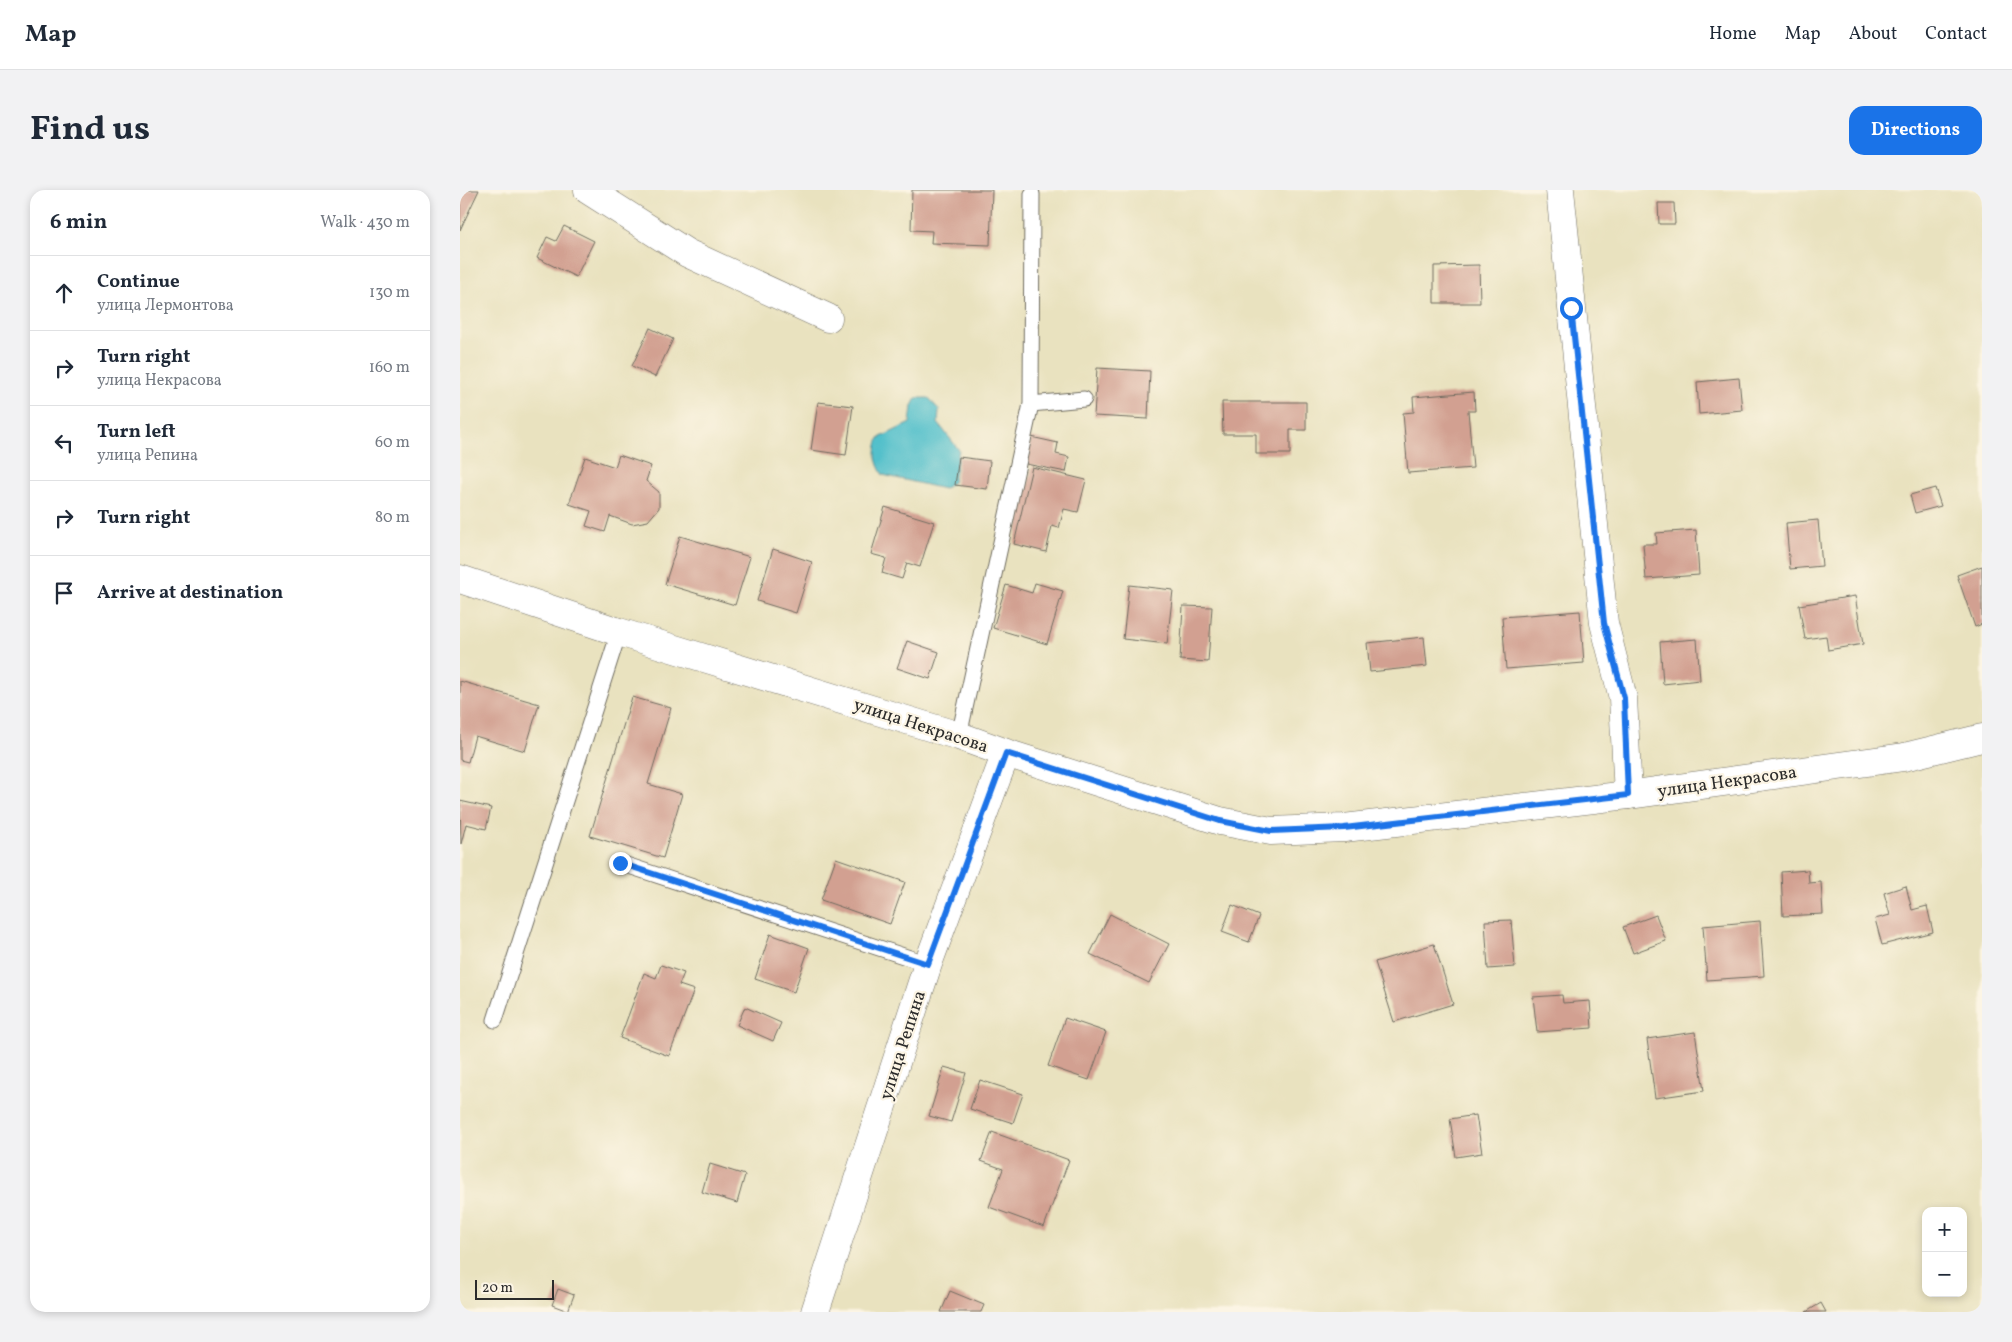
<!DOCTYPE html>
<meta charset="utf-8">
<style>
body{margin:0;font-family:Vollkorn,serif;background:#f2f2f3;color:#1f2937}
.controls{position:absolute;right:15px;bottom:15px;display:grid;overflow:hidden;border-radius:10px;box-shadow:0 2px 8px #0003}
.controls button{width:45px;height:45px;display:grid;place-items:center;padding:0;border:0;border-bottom:1px solid #e0e1e3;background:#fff;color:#1f2937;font:25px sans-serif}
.scale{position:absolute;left:15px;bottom:12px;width:79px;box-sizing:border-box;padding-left:5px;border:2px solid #2b2b2b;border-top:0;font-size:14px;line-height:18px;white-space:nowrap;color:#2b2b2b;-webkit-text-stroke:4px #fcf5e5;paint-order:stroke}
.stop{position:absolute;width:15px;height:15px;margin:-11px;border:4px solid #1a73e8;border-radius:50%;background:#fff}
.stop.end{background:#1a73e8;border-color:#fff;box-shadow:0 1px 5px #0008}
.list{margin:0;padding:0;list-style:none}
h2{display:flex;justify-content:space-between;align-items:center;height:65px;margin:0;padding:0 20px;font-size:21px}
h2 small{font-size:16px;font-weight:400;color:#747a83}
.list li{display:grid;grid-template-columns:32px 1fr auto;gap:15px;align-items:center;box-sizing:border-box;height:75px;padding:0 20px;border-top:1px solid #e0e1e3}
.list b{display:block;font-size:19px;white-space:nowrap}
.list p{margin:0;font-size:16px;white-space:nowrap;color:#747a83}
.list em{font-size:16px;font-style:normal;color:#747a83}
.icon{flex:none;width:28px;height:28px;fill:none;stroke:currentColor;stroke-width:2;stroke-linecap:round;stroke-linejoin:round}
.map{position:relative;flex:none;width:1522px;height:1122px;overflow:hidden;border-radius:15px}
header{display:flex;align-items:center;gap:30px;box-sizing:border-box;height:70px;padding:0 25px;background:#fff;border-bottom:1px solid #e0e1e3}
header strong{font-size:24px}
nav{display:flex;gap:28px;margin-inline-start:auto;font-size:18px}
.intro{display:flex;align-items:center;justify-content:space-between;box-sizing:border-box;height:120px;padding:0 30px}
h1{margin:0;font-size:35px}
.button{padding:12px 22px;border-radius:15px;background:#1a73e8;color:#fff;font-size:18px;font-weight:700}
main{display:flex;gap:30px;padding:0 30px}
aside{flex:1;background:#fff;border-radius:15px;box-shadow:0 2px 8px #0003}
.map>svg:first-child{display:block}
.water{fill:#53c0cb;stroke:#3f767b}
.building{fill:#d2a091}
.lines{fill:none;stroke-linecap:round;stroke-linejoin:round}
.lane-casing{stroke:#6e6b5f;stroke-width:17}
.street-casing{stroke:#6e6b5f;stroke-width:29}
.secondary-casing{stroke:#6e6b5f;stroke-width:29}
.lane{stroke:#fff;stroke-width:15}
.street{stroke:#fff;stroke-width:28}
.secondary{stroke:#fff;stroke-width:28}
.route{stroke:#1a73e8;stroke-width:6}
.labels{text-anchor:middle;stroke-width:4.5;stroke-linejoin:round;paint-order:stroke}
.street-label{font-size:18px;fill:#2b2b2b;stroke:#fcf5e5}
</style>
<header>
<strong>Map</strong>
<nav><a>Home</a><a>Map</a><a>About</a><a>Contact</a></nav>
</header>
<div class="intro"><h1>Find us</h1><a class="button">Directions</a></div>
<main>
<aside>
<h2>6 min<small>Walk · 430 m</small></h2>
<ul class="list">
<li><svg class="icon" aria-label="ahead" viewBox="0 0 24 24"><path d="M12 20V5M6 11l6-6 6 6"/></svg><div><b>Continue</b><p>улица Лермонтова</p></div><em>130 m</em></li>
<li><svg class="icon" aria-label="right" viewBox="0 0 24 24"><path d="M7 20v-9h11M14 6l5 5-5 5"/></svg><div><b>Turn right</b><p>улица Некрасова</p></div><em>160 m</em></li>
<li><svg class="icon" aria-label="left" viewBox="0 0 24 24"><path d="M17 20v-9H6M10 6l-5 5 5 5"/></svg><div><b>Turn left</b><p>улица Репина</p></div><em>60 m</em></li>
<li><svg class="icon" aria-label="right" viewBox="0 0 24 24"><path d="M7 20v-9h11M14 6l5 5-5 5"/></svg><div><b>Turn right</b></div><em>80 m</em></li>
<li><svg class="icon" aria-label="arrive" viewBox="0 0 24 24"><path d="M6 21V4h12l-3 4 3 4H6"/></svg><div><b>Arrive at destination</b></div></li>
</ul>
</aside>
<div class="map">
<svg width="1522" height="1122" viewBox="0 0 1522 1122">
<rect width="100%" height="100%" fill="#fcf5e5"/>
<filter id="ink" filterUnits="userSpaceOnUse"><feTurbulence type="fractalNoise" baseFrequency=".02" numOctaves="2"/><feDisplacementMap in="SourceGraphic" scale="10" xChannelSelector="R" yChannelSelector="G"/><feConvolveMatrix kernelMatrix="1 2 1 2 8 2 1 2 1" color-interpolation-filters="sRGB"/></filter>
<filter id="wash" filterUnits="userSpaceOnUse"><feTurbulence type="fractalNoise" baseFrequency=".0096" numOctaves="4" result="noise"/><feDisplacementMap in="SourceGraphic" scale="20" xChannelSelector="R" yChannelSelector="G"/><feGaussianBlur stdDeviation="1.12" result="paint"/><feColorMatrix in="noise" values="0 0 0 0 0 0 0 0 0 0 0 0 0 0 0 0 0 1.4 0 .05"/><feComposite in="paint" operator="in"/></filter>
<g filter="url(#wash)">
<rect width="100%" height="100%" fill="#e9e2bf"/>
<!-- water -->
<path class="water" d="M456,208H469L479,220L478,233L499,260L493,292L484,299L423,285C415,272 414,263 419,248L450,233L452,216Z"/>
<g id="blocks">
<!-- building -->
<path class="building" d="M0,0H19L0,40Z
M452,0H532L530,55L471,53L472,41L451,40Z
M1198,13H1214L1215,34H1199Z
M104,36L134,51L116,87L77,68L87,47L96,51Z
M1019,75L1020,113H974V76Z
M190,138L213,149L195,187L172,176Z
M637,178L690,181L688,229L634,226Z
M1279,188L1282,220L1239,224L1237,192Z
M1014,202L1015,221H1008L1013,278L948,283L943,223L954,222L953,207Z
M358,212L393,216L386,265L351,260Z
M762,212H846V240H830V264H796V244H763Z
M571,247L598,253L596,264L609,267L606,282L566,274Z
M159,265L191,276L186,291L199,302V318L188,331L172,334L150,326L145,342L126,336L131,321L109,314L125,267L155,277Z
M499,267L530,271L527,299L495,295Z
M572,277L626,290L618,322L604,319L599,338L592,336L586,362L554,354Z
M1475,298L1481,316L1455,323L1450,305Z
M425,317L474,332L460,377L447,373L442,389L422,383L426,368L411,364Z
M1358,330L1362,376L1330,379L1326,333Z
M1236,340L1239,385L1186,389L1183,354H1197L1196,343Z
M220,346L290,367L275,415L205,394Z
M313,359L352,372L336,423L297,411Z
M1522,376V434L1515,437L1497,385Z
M575,393L603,401L587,454L533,438L546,395L572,403Z
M669,395L713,400L707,454L663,449Z
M1395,406L1403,454L1368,460L1366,446L1345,449L1339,415Z
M723,416L752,417L748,472L720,470Z
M1120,421L1124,473L1046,479L1042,427Z
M964,447L967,476L910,482L907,453Z
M1237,449L1240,490L1203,494L1200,452Z
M447,451L479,462L470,489L437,478Z
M0,491L79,514L65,561L15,546L8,572L0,570Z
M172,507L211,518L188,594L222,604L203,668L130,646Z
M0,611L31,618L26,639L6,634L1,654Z
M376,668L445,692L430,734L361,710Z
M1348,680L1349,693L1361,692L1363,724L1323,726L1321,682Z
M1446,696L1452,720L1467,716L1473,742L1422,755L1415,729L1430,725L1424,703Z
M772,715L799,726L789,752L762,742Z
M650,724L709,754L689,793L630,764Z
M1196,725L1206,751L1173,763L1163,737Z
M1051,730L1055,777L1028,779L1025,731Z
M1300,731L1304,786L1247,790L1243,736Z
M310,744L349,758L334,802L295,789Z
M974,754L993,814L934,832L915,772Z
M201,775L224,783L219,795L234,800L209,866L160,848L184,783L196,788Z
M1102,805L1103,813L1130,811L1132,838L1077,842L1073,807Z
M285,817L321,833L313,851L277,835Z
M605,828L646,842L629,890L588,876Z
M1235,842L1244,901L1195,908L1187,849Z
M484,877L506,883L491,932L469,926Z
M520,890L563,904L553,933L510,919Z
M1016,925L1022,963L996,967L990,929Z
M532,942L609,970L584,1037L529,1017L543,979L521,971Z
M250,974L285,985L277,1013L242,1002Z
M98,1099L114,1105L108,1121L92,1115Z
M490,1101L524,1115L521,1122H481Z
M1361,1113L1366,1122H1346Z"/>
</g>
</g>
<g filter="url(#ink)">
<use href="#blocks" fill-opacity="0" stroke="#6e6b5f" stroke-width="1"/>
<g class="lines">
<defs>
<path id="lane" d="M571,214L572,4
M499,546L571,214L624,209
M160,673L468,774
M35,830L159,442"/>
<path id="street" d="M128,0L227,63L368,128
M1100,0L1144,433L1163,508L1168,605"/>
<path id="secondary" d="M0,389L159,442L499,546L546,563L760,631L811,641L884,638L1168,605L1444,567L1522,548
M355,1122L468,774L546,563"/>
</defs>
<!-- lane casing -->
<use href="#lane" class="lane-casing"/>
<!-- street casing -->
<use href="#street" class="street-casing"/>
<!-- secondary casing -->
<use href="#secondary" class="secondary-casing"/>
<!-- lane -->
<use href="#lane" class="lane"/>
<!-- street -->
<use href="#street" class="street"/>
<!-- secondary -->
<use href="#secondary" class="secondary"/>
</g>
</g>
<g class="lines" filter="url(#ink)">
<!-- route -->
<path class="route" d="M160,673L468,774L546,563L760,631L811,641L884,638L1168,605L1164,508L1144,433L1111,118"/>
</g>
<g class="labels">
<!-- street labels -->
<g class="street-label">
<text transform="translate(461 535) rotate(18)" y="6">улица Некрасова</text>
<text transform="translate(1267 591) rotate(-8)" y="6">улица Некрасова</text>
<text transform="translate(442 855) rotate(-72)" y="6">улица Репина</text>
</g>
</g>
</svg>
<div class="controls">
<button>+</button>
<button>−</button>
</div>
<div class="scale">20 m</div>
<div class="stop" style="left:1111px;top:118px"></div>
<div class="stop end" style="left:160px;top:673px"></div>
</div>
</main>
